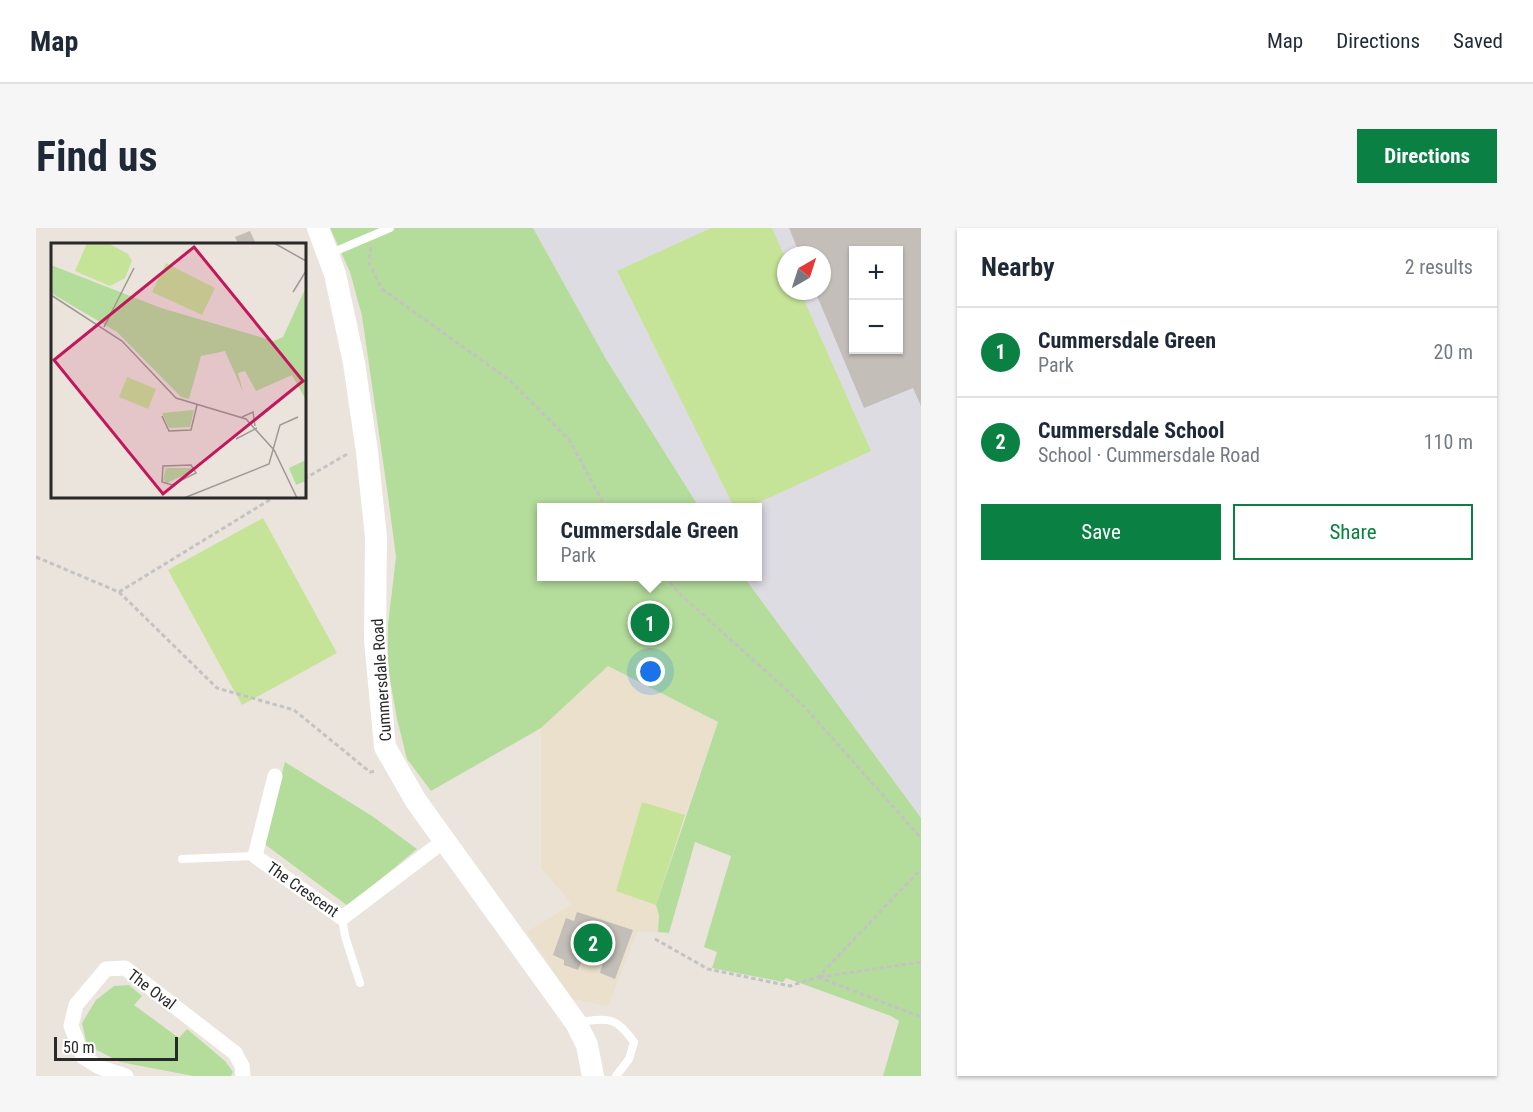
<!DOCTYPE html>
<meta charset="utf-8">
<style>
body{margin:0;font-family:"Roboto Condensed",sans-serif;background:#f6f6f7;color:#1f2937}
.controls{position:absolute;right:18px;top:18px;display:grid;overflow:hidden;border-radius:0px;box-shadow:0 2px 4px #0004}
.controls button{width:54px;height:54px;display:grid;place-items:center;padding:0;border:0;border-bottom:2px solid #e0e1e3;background:#fff;color:#1f2937;font:30px sans-serif}
.compass{position:absolute;left:741px;top:18px;width:54px;height:54px;border-radius:50%;background:#fff;box-shadow:0 2px 4px #0004;rotate:39deg}
.scale{position:absolute;left:18px;bottom:15px;width:124px;box-sizing:border-box;padding-left:6px;border:3px solid #292929;border-top:0;font-size:16px;line-height:21px;white-space:nowrap;color:#292929;-webkit-text-stroke:4px #fff;paint-order:stroke}
.you{position:absolute;left:615px;top:444px;width:21px;height:21px;margin:-15px;border:4px solid #fff;border-radius:50%;background:#1a73e8;box-shadow:0 0 0 9px #1a73e833}
.badge{display:grid;place-items:center;width:39px;height:39px;border-radius:50%;background:#0b8043;color:#fff;font-size:20px;font-weight:700}
.pin{position:absolute;translate:-50% -50%;border:3px solid #fff;box-shadow:0 2px 6px #0006}
.popup{position:absolute;left:501px;top:275px;width:225px;height:78px;box-sizing:border-box;display:grid;place-content:center;border-radius:0px;background:#fff;filter:drop-shadow(0 2px 4px #0005);font-size:20px;white-space:nowrap;color:#747a83}
.popup b{font-size:22px;color:#1f2937}
.popup::after{content:'';position:absolute;left:50%;top:100%;margin-left:-12px;border:12px solid transparent;border-top-color:#fff}
.list{margin:0;padding:0;list-style:none}
h2{display:flex;justify-content:space-between;align-items:center;height:78px;margin:0;padding:0 24px;font-size:26px}
h2 small{font-size:20px;font-weight:400;color:#747a83}
.list li{display:grid;grid-template-columns:39px 1fr auto;gap:18px;align-items:center;box-sizing:border-box;height:90px;padding:0 24px;border-top:2px solid #e0e1e3}
.list b{display:block;font-size:22px;white-space:nowrap}
.list p{margin:0;font-size:20px;white-space:nowrap;color:#747a83}
.list em{font-size:20px;font-style:normal;color:#747a83}
.actions{display:flex;gap:12px;padding:18px 24px}
.actions a{flex:1;padding:14px 0;border:2px solid #0b8043;border-radius:0px;text-align:center;font-size:21px;color:#0b8043}
.actions .main{background:#0b8043;color:#fff}
.map{position:relative;flex:none;width:885px;height:848px;overflow:hidden;border-radius:0px}
header{display:flex;align-items:center;gap:36px;box-sizing:border-box;height:84px;padding:0 30px;background:#fff;border-bottom:2px solid #e0e1e3}
header strong{font-size:28px}
nav{display:flex;gap:33px;margin-inline-start:auto;font-size:21px}
.intro{display:flex;align-items:center;justify-content:space-between;box-sizing:border-box;height:144px;padding:0 36px}
h1{margin:0;font-size:42px}
.button{padding:15px 27px;border-radius:0px;background:#0b8043;color:#fff;font-size:21px;font-weight:700}
main{display:flex;gap:36px;padding:0 36px}
aside{flex:1;background:#fff;border-radius:0px;box-shadow:0 2px 4px #0004}
.map>svg:first-child{display:block}
.industrial{fill:#dedce3;fill-rule:evenodd}
.education{fill:#ebe0cc}
.green{fill:#b4dd9c}
.pitch{fill:#c6e498}
.building{fill:#c3beb7;fill-rule:evenodd}
.lines{fill:none;stroke-linecap:round;stroke-linejoin:round}
.path{stroke:#c3c3c3;stroke-width:3;stroke-dasharray:4.5 3;stroke-linecap:butt}
.lane{stroke:#fff;stroke-width:8}
.street{stroke:#fff;stroke-width:15}
.secondary{stroke:#fff;stroke-width:22}
.labels{text-anchor:middle;stroke-width:4.5;stroke-linejoin:round;paint-order:stroke}
.street-label{font-size:16px;fill:#292929;stroke:#fff}
.inset-road{fill:none;stroke:#9d9994;stroke-width:1.5}
.view{fill:#c2185b;fill-opacity:0.15;stroke:#c2185b;stroke-width:3}
.inset-edge{fill:none;stroke:#292929;stroke-width:3}
</style>
<header>
<strong>Map</strong>
<nav><a>Map</a><a>Directions</a><a>Saved</a></nav>
</header>
<div class="intro"><h1>Find us</h1><a class="button">Directions</a></div>
<main>
<div class="map">
<svg width="885" height="848" viewBox="0 0 885 848">
<rect width="100%" height="100%" fill="#eae4dc"/>
<!-- industrial -->
<path class="industrial" d="M497,0H885V590L708,349L722,348V280L663,279L570,131ZM818,22H862V122H818ZM750,27H786V63H750Z"/>
<!-- education -->
<path class="education" d="M572,438L682,494L649,587L636,630L623,687L622,704H601L572,778L537,771L491,704L536,676L505,640V500Z"/>
<!-- green -->
<path class="green" d="M294,0H497L570,131L663,279L506,280V348L708,349L885,590V848H847L863,793L855,788L750,750L747,754L676,740L681,724L668,719L695,628L659,614L633,705L622,704L623,687L620,677L682,494L572,438L505,500L395,563L371,531L361,491L352,440V397L360,329L352,268L326,88L314,44Z
M249,534L336,588L381,621L312,678L227,615Z
M93,757L106,768L98,777L143,810L151,801L189,833L197,844L195,848H157L84,834L51,817L46,795L60,772L78,758Z"/>
<!-- pitch -->
<path class="pitch" d="M675,0H736L750,32V63H764L835,223L713,279H698L581,43Z
M227,290L301,425L206,477L132,342Z
M606,574L649,587L620,677L580,663Z"/>
<!-- building -->
<path class="building" d="M753,0H885V178L877,160L828,180L779,63H786V27H764ZM818,22H862V122H818Z
M214,3L220,16H202L199,9Z
M541,684L597,702L579,751L564,745L567,735L548,728L542,742L528,737V732L517,727L530,690L538,693Z"/>
<g class="lines">
<!-- path -->
<path class="path" d="M335,19L333,35L346,61L472,151L534,213L570,280
M268,251L313,225
M0,329L83,364L181,460L258,482L334,544L341,543
M629,348L644,366L765,475L885,610
M83,364L240,268
M619,711L672,741L754,758L782,749L885,641
M782,749L885,789
M784,749L885,734"/>
<!-- lane -->
<path class="lane" d="M293,26L354,0
M146,631L219,628
M306,690L309,708L324,755
M543,794C573,790 579,788 598,814L593,831L580,848"/>
<!-- street -->
<path class="street" d="M239,548L219,628L306,690L409,612
M90,848L63,839L47,829L35,798L40,777L70,741L89,740L199,825L206,838L207,848"/>
<!-- secondary -->
<path class="secondary" d="M282,0L299,46L308,88L318,135L331,224L340,309L339,412L349,519L380,573L540,795L551,817L557,848"/>
</g>
<g class="labels">
<!-- street labels -->
<g class="street-label">
<text transform="translate(345 452) rotate(-94)" y="6">Cummersdale Road</text>
<text transform="translate(267 661) rotate(35)" y="6">The Crescent</text>
<text transform="translate(116 761) rotate(37)" y="6">The Oval</text>
</g>
</g>
<!-- overview -->
<g transform="translate(15 15)">
<rect width="255" height="255" fill="#eae4dc"/>
<path d="M0,22L110,65L223,98L232,94L255,44V157L241,132L205,148L194,128L187,130L192,149L174,108L150,113L138,156L130,154L66,89L0,50ZM143,167L139,184L118,185L111,170ZM255,217V238L245,242L238,225ZM115,225H140L143,227L116,240L112,237Z" fill="#b4dd9c"/>
<path d="M36,0H57L77,11L81,18L74,35L59,43L24,28ZM115,20L164,45L151,72L101,49ZM76,134L105,146L97,166L68,154Z" fill="#c6e498"/>
<path class="inset-road" d="M223,0L255,18M242,49L255,28M0,52L71,98L125,155L195,176L223,207L246,255M53,84L83,25M111,173L118,188L140,187L146,162M191,174L202,169L204,183M185,196L206,185M140,222L145,230L121,242L111,239L112,223ZM133,255L218,221L229,182L247,174"/>
<path class="view" d="M143,4L252,138L112,251L3,117Z"/>
<rect width="255" height="255" class="inset-edge"/>
</g>
</svg>
<div class="controls">
<button>+</button>
<button>−</button>
</div>
<svg class="compass" viewBox="-18 -18 36 36"><path d="M0-13l5 13h-10z" fill="#e53935"/><path d="M0 13l5-13h-10z" fill="#747a83"/></svg>
<div class="scale">50 m</div>
<div class="you"></div>
<div class="pin badge" style="left:614px;top:395px">1</div>
<div class="popup"><b>Cummersdale Green</b>Park</div>
<div class="pin badge" style="left:557px;top:715px">2</div>
</div>
<aside>
<h2>Nearby<small>2 results</small></h2>
<ul class="list">
<li><span class="badge">1</span><div><b>Cummersdale Green</b><p>Park</p></div><em>20 m</em></li>
<li><span class="badge">2</span><div><b>Cummersdale School</b><p>School · Cummersdale Road</p></div><em>110 m</em></li>
</ul>
<div class="actions"><a class="main">Save</a><a>Share</a></div>
</aside>
</main>
